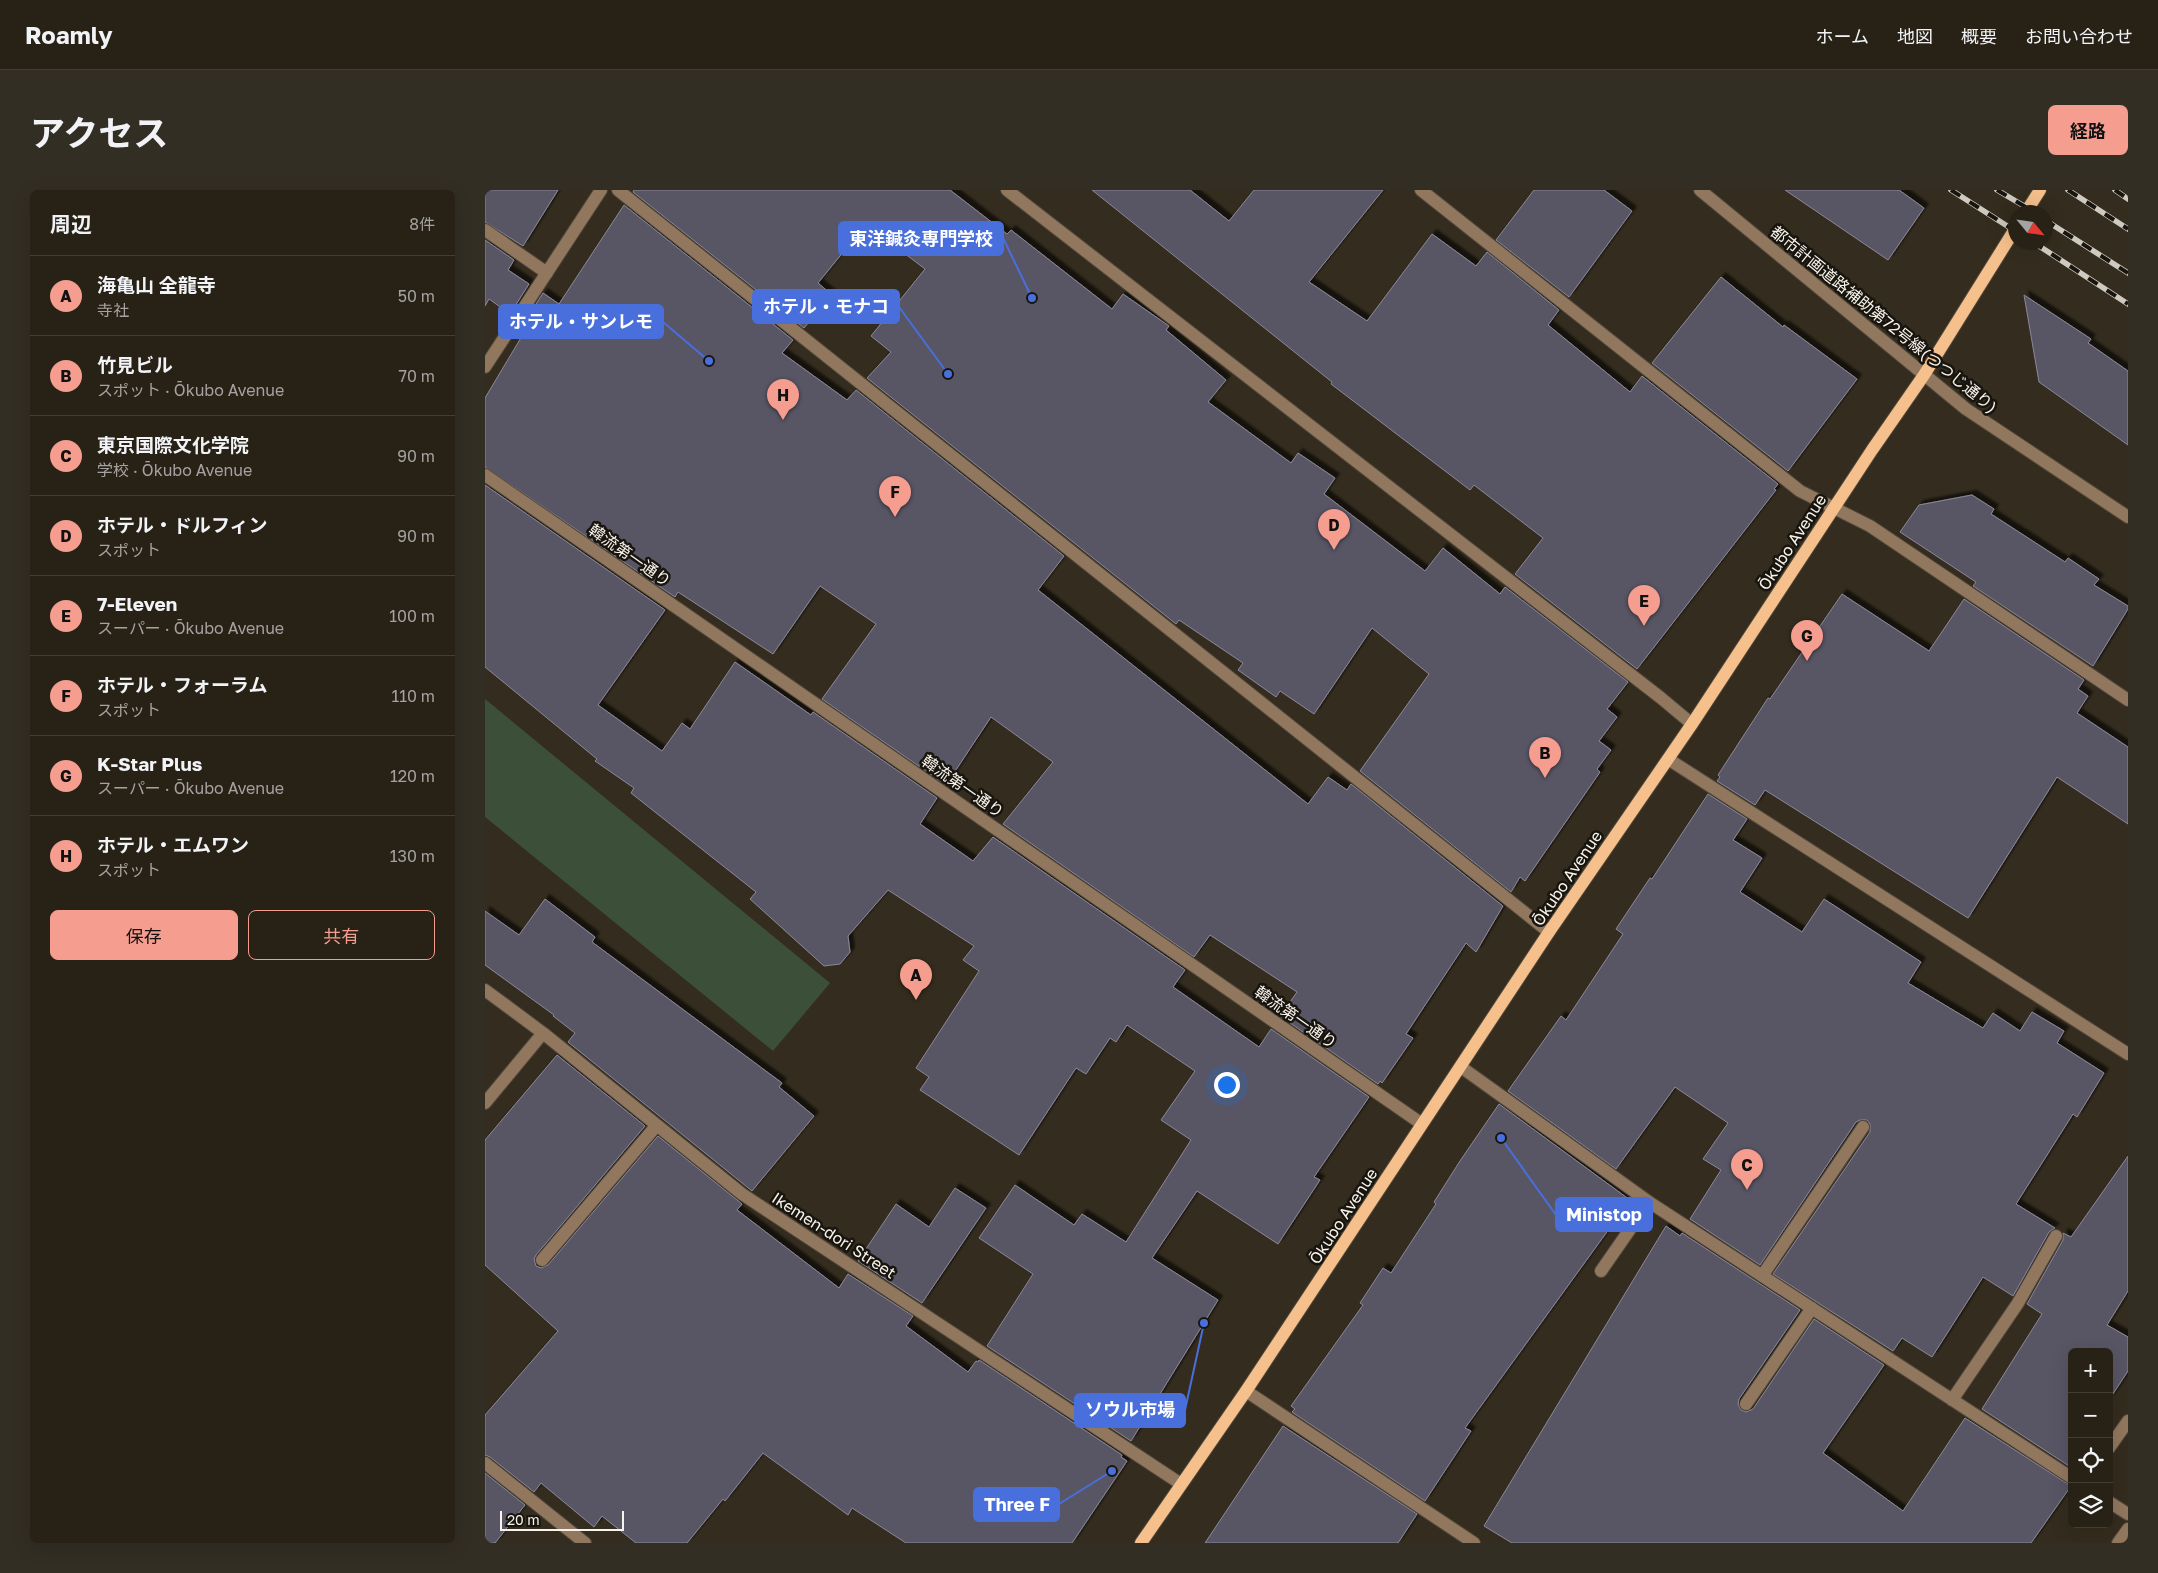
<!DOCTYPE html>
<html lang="ja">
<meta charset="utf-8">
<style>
body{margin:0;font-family:"Golos Text","Noto Sans JP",sans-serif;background:#332e23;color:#f1f3f6}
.controls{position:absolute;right:15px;bottom:15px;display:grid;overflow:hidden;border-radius:8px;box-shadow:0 5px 20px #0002}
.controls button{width:45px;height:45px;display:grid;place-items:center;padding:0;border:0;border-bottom:1px solid #433e35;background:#272116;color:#f1f3f6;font:25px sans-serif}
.compass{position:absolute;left:1523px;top:15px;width:45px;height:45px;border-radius:50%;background:#272116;box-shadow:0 5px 20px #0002;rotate:119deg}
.scale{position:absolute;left:15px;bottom:12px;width:124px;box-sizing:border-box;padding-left:5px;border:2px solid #f9f4eb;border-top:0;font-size:14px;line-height:18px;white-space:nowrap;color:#f9f4eb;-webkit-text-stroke:4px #18150f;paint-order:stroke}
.you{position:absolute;left:741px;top:894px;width:18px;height:18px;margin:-12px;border:4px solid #fff;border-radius:50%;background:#1a73e8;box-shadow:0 0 0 8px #1a73e833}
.badge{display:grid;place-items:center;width:32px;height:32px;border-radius:50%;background:#f59d8e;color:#111;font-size:16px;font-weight:700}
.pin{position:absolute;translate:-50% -41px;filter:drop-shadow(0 1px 2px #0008)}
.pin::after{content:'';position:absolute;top:26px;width:18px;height:15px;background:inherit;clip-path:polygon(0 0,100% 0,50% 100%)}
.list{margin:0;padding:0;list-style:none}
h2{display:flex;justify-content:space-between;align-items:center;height:65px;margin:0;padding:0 20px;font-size:21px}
h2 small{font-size:16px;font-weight:400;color:#a4a3a1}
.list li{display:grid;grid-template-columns:32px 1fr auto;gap:15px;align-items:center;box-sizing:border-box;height:80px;padding:0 20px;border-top:1px solid #433e35}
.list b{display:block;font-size:19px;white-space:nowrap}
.list p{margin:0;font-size:16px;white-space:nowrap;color:#a4a3a1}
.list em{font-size:16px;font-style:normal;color:#a4a3a1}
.actions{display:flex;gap:10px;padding:15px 20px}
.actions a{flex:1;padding:11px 0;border:1px solid #f59d8e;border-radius:8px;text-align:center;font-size:18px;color:#f59d8e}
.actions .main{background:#f59d8e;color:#111}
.icon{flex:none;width:28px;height:28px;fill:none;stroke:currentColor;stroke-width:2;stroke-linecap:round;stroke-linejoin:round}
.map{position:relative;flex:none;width:1643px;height:1353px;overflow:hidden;border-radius:8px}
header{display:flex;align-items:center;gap:30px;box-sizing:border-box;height:70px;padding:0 25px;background:#272116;border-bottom:1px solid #433e35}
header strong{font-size:24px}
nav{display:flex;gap:28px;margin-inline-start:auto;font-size:18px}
.intro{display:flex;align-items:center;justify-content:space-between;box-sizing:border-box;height:120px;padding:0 30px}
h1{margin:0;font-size:35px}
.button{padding:12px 22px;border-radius:8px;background:#f59d8e;color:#111;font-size:18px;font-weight:700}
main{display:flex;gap:30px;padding:0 30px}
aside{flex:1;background:#272116;border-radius:8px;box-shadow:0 5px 20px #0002}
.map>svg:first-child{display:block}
.green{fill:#3c4f39}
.building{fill:#595565;stroke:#8c889a;filter:url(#shadow)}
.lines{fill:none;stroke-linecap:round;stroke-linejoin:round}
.minor-casing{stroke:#50483b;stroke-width:14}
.major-casing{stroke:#50483b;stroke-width:14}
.minor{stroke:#91775e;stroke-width:12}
.major{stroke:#f6c08c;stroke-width:12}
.rail-casing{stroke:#cfcac0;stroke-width:5.5}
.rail{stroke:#18150f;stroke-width:4;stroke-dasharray:11;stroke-linecap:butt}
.labels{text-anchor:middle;stroke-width:5;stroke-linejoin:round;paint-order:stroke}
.street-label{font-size:16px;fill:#f9f4eb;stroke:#18150f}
.leader{fill:none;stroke:#496fdc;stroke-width:2}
.callout-dot{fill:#496fdc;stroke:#18150f;stroke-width:2}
.callout{fill:#496fdc;stroke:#496fdc;stroke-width:2}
.callout-label{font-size:18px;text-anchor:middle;font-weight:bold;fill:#fff}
</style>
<header>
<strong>Roamly</strong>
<nav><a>ホーム</a><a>地図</a><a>概要</a><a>お問い合わせ</a></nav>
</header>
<div class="intro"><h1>アクセス</h1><a class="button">経路</a></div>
<main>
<aside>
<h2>周辺<small>8件</small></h2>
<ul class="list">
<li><span class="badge">A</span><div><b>海亀山 全龍寺</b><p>寺社</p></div><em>50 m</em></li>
<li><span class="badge">B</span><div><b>竹見ビル</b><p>スポット · Ōkubo Avenue</p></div><em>70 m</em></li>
<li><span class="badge">C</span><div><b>東京国際文化学院</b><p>学校 · Ōkubo Avenue</p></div><em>90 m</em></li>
<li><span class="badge">D</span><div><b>ホテル・ドルフィン</b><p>スポット</p></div><em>90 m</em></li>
<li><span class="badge">E</span><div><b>7-Eleven</b><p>スーパー · Ōkubo Avenue</p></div><em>100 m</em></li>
<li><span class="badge">F</span><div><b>ホテル・フォーラム</b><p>スポット</p></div><em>110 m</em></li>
<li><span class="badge">G</span><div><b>K-Star Plus</b><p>スーパー · Ōkubo Avenue</p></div><em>120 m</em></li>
<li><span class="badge">H</span><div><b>ホテル・エムワン</b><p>スポット</p></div><em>130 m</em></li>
</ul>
<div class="actions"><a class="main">保存</a><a>共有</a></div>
</aside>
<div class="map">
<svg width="1643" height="1353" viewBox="0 0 1643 1353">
<defs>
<filter id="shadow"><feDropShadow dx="4.5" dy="-4.5" stdDeviation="1" flood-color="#0009"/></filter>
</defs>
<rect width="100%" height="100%" fill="#342c1e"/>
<!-- green -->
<path class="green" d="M0,509L345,793L288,861L0,627Z"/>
<!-- building -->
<path class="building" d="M0,0H73L38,56L0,32Z
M149,0H465L522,44L526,40L627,119L638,104L684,136L681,140L741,190L723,212L806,273L813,263L850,288L839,304L940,381L958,358L1015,404L1020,397L1143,492L1122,519L1132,527L1114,551L1126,560L1112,579L1115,582L1040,691L1035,687L1026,702L875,581L944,484L887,438L829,524L795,501L791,507L753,480L758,473L694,430L691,434L382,188L406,162L386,146L440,79L381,34L333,93L347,105L319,138L148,2Z
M607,0H705L744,31L769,0H898L824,92L882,131L947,44L991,76L1002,62L1074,120L1063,135L1145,202L1157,186L1293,294L1289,299L1291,300L1152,479L1030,384L1058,348L989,295L985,300L846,194L847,192Z
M1049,0H1119L1147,21L1084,107L1011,50Z
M1300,0H1414L1439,18L1403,70Z
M139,15L308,150L297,163L362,210L371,200L579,366L553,400L823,614L843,587L862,600L866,594L1018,716L991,762L981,753L921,844L928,848L897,893L895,891L893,894L795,826L812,802L725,745L709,767L518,634L568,572L506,527L461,595L337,509L391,434L335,396L288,464L193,402L190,407L0,277V208L43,136L39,133L58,103L74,114Z
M0,50L29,70L23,80L44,94L25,124L4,109L0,116Z
M1236,87L1298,137L1299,135L1372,189L1303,281L1167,173Z
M1539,105L1606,149L1603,153L1643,181V255L1554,192Z
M0,295L180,420L113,515L177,561L197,533L205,539L250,472L326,525L328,522L452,608L435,634L488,671L508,647L700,780L688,797L774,857L786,839L884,907L829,987L835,990L793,1054L712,1001L667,1068L733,1110L646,1251L502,1156L548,1084L494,1048L530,995L589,1035L597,1024L641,1052L706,950L676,930L710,881L642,835L631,852L625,848L601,884L591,878L534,965L435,900L444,887L431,878L494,781L478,770L489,756L403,700L363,746L365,762L355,774L339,776L265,709L271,702L146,603L149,598L110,571L112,569L0,477Z
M1487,305L1509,319L1506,324L1580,372L1583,368L1614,389L1609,395L1643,416V419L1608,476L1488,396L1491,392L1415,342L1434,315Z
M1357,404L1444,461L1479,409L1599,490L1593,499L1603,506L1592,523L1643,557V634L1572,587L1483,728L1280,600L1270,615L1232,591L1235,587L1233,585L1283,508L1285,509Z
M1223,604L1262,629L1248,650L1277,668L1255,702L1317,742L1339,709L1436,772L1423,793L1498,838L1508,823L1535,841L1547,822L1579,841L1572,853L1619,883L1592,927L1588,924L1531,1014L1570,1038L1564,1042L1528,1106L1498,1087L1447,1167L1417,1148L1408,1161L1288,1084L1385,942V934L1382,930H1375L1371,932L1275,1075L1205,1029L1236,980L1218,969L1243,933L1190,897L1131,979L1023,901L1076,826L1081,830L1138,744L1131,739L1165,688L1167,689Z
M60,709L110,747L107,752L297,893L294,897L329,926L267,1001L83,852L90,843L68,826L69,825L0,775V721L34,745Z
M72,865L160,936L51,1065L49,1069L51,1076L56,1078L63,1075L173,946L257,1014L252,1020L354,1098L363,1084L428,1126L421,1136L483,1182L491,1171L493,1172L494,1170L637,1265L636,1267L642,1271L587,1353H421L367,1318L363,1325L278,1263L240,1311L238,1309L202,1353H151L117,1326L109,1337L56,1293L49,1302L5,1267L0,1265V1225L73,1141L0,1075V950Z
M1014,914L1145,1010L980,1238L986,1241L940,1311L807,1222L810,1219L806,1216L878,1115L875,1113L898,1078L906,1083L951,1014L949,1012L975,971Z
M1643,966V1101L1622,1135L1643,1147V1181L1624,1210V1162H1587V1278L1497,1219L1557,1124L1542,1114L1578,1050V1043L1586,1047Z
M470,998L501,1018L437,1113L373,1071L411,1014L444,1037Z
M1181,1036L1195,1046L1197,1043L1315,1120L1254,1209L1253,1214L1256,1220L1261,1222L1268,1219L1329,1129L1399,1175L1338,1263L1418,1321L1480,1228L1586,1296L1546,1353H1027L999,1336Z
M798,1236L932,1324L913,1353H720Z
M0,1283L40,1315L10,1353H0Z"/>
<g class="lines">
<defs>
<path id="minor" d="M133,0L1064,742
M522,0L1176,508L1207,534
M936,0L1315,301L1385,336L1643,510
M1215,0L1481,219L1643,327
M0,40L62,83
M0,177L116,0
M0,285L937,934
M1183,569L1643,864
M0,800L58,843L257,1004L696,1294
M976,877L1164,1012L1587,1288
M0,913L58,843
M57,1070L172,935
M1116,1081L1164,1012
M1277,1086L1378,937
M761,1201L989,1353
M1467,1210L1533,1113L1571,1046
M1261,1214L1327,1118
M1624,1258L1643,1231
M0,1273L100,1353
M1624,1312L1643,1324
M1633,1353L1643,1339"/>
<path id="major" d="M1541,22L1555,0
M656,1353L761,1201L1064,742L1207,534L1387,260L1439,185L1530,39"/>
</defs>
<!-- minor casing -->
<use href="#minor" class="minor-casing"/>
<!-- major casing -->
<use href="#major" class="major-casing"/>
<!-- minor -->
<use href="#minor" class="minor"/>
<!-- major -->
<use href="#major" class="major"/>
<defs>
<path id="rail" d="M1466,0L1530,41
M1512,0L1549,22
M1583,0L1643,39
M1630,0L1643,9
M1560,30L1643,83
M1548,52L1643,114"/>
</defs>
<!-- rail casing -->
<use href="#rail" class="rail-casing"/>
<!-- rail -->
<use href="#rail" class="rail"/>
</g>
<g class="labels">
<!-- street labels -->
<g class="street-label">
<text transform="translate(1399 129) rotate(39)" y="6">都市計画道路補助第72号線(つつじ通り)</text>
<text transform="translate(1307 352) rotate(-57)" y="6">Ōkubo Avenue</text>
<text transform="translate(145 365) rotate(35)" y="6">韓流第一通り</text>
<text transform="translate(478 596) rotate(35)" y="6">韓流第一通り</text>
<text transform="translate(1082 688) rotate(-56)" y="6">Ōkubo Avenue</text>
<text transform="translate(811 827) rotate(35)" y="6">韓流第一通り</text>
<text transform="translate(858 1026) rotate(-57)" y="6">Ōkubo Avenue</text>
<text transform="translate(349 1045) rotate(33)" y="6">Ikemen-dori Street</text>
</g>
</g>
<!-- callouts -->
<path class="leader" d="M547 108L518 48M463 184L414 117M224 171L178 132M1016 948L1071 1025M719 1133L700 1220M627 1281L574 1314"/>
<g class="callout-dot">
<circle cx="547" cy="108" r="5"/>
<circle cx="463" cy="184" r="5"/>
<circle cx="224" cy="171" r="5"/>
<circle cx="1016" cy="948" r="5"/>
<circle cx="719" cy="1133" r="5"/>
<circle cx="627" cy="1281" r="5"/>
</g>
<g class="callout">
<rect x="354" y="32" width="164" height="33" rx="5"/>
<rect x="268" y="100" width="146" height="33" rx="5"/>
<rect x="14" y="115" width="164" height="33" rx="5"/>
<rect x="1071" y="1008" width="96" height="33" rx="5"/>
<rect x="590" y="1204" width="110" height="33" rx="5"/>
<rect x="489" y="1298" width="85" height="33" rx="5"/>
</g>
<g class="callout-label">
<text x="436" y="55">東洋鍼灸専門学校</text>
<text x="341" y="123">ホテル・モナコ</text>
<text x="96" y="138">ホテル・サンレモ</text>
<text x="1119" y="1031">Ministop</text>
<text x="645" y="1226">ソウル市場</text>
<text x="532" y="1321">Three F</text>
</g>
</svg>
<div class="controls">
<button>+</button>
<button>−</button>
<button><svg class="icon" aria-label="locate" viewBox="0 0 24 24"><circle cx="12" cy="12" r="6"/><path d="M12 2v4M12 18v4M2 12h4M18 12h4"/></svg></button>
<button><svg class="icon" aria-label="layers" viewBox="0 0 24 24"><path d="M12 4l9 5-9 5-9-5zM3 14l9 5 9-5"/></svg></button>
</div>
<svg class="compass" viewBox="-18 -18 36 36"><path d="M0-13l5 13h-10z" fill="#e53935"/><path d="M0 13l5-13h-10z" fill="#a4a3a1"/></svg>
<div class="scale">20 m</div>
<div class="you"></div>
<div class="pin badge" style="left:431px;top:810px">A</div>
<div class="pin badge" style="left:1060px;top:588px">B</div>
<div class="pin badge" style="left:1262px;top:1000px">C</div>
<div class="pin badge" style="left:849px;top:360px">D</div>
<div class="pin badge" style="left:1159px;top:436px">E</div>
<div class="pin badge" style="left:410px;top:327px">F</div>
<div class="pin badge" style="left:1322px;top:471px">G</div>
<div class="pin badge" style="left:298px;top:230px">H</div>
</div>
</main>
